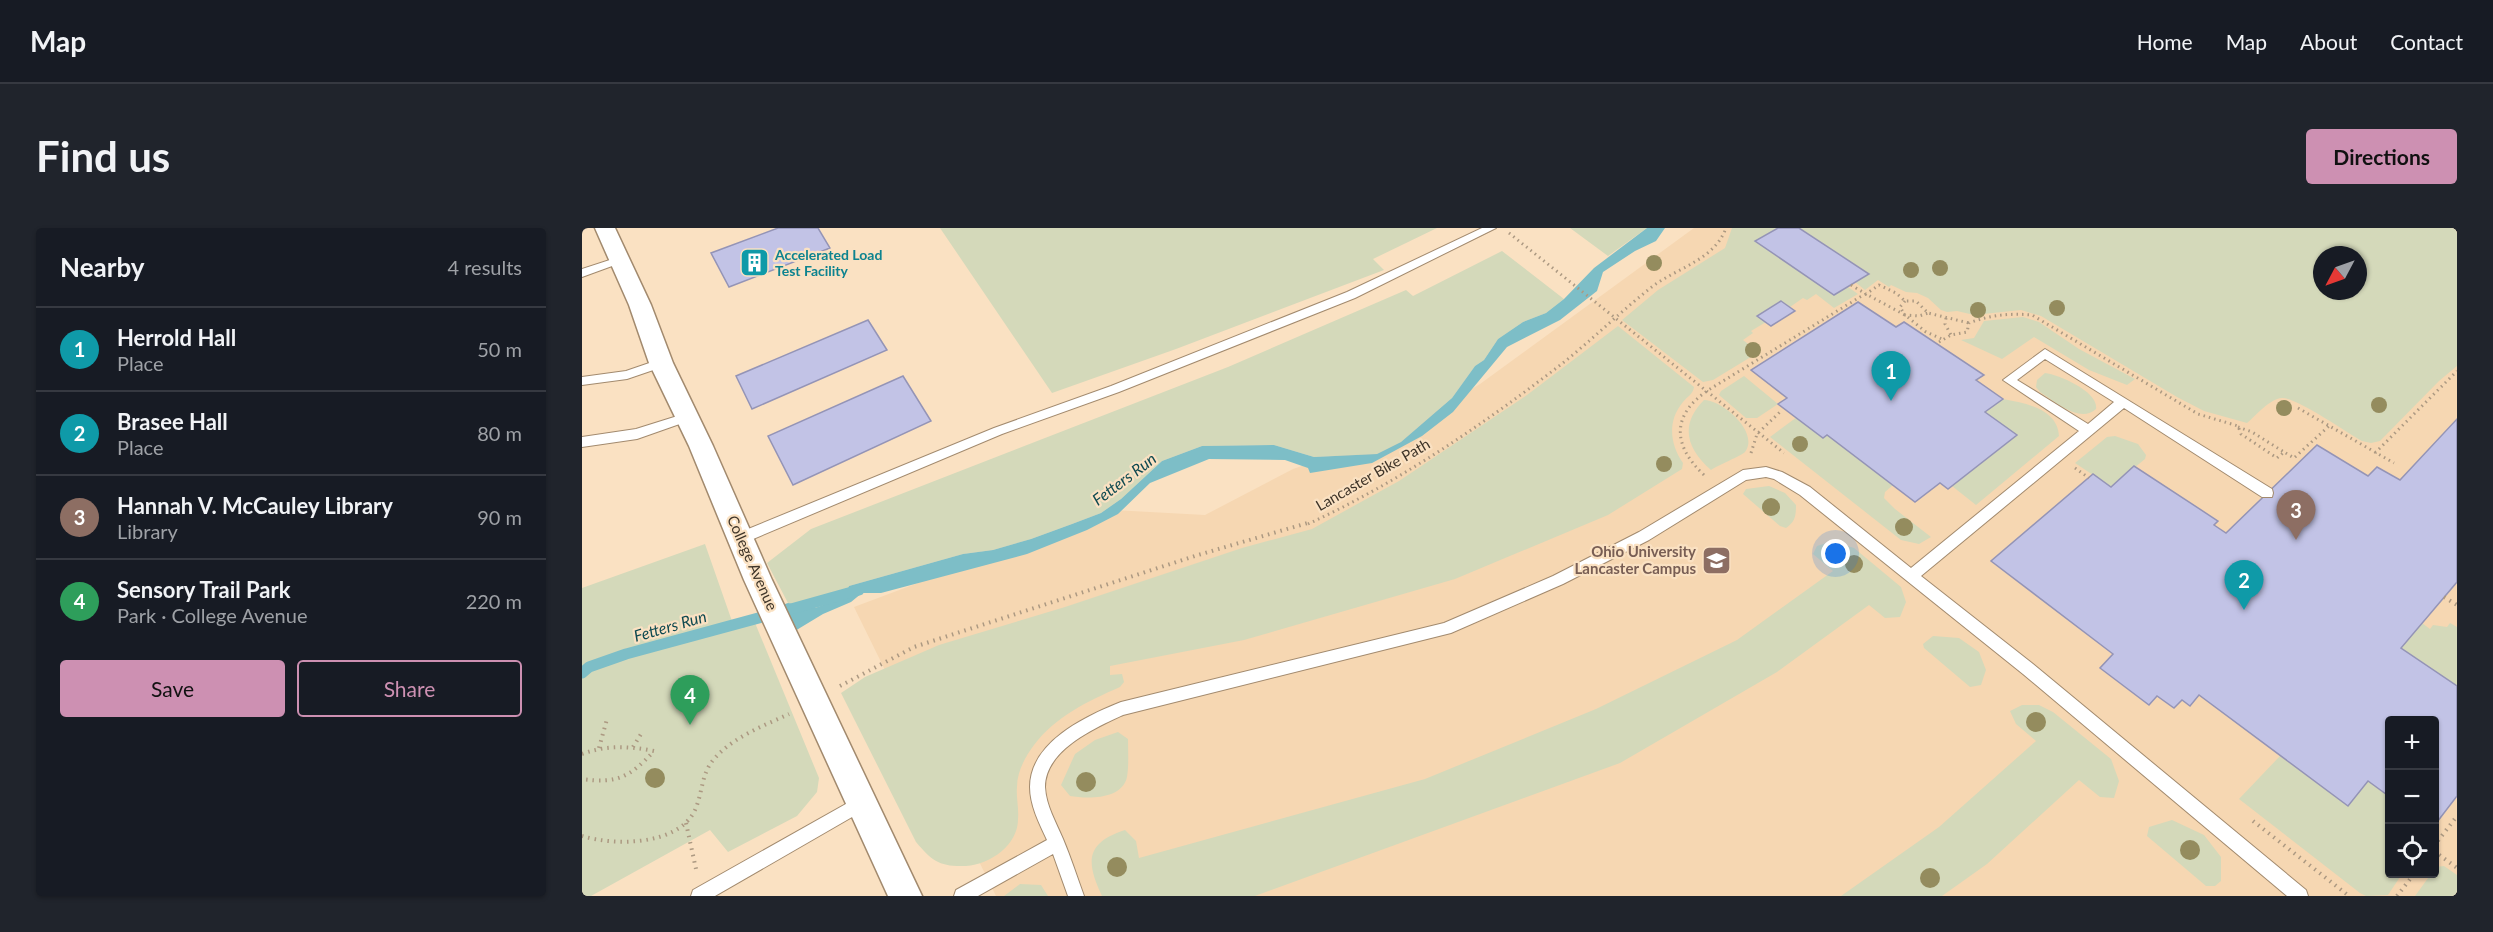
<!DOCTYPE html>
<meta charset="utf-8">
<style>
body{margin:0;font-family:Lato,sans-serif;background:#20242c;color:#f1f3f6}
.controls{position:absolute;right:18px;bottom:18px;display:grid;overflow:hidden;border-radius:6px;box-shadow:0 2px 4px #0004}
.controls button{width:54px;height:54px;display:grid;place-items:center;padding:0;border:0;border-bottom:2px solid #363941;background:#171b24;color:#f1f3f6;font:30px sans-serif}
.compass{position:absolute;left:1731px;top:18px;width:54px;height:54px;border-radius:50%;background:#171b24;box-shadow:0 2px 4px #0004;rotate:229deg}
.you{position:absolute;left:1254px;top:326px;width:21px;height:21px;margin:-15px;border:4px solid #fff;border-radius:50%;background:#1a73e8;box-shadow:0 0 0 9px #1a73e833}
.badge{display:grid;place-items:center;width:39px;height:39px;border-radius:50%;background:#cd90b2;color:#fff;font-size:20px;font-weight:700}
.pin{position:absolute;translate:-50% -50px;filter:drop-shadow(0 2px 3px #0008)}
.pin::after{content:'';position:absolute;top:32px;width:21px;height:18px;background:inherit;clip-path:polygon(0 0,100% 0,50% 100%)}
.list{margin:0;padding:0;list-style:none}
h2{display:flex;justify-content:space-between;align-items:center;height:78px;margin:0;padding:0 24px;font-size:26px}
h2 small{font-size:20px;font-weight:400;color:#9ea1a6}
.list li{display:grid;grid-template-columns:39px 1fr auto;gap:18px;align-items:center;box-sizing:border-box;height:84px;padding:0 24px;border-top:2px solid #363941}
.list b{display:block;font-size:22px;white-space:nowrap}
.list p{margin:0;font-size:20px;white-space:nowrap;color:#9ea1a6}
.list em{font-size:20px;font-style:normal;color:#9ea1a6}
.actions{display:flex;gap:12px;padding:18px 24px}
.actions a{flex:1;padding:14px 0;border:2px solid #cd90b2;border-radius:6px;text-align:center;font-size:21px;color:#cd90b2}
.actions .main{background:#cd90b2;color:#111}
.icon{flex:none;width:33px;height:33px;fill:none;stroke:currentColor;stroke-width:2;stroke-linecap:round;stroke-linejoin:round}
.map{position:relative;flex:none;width:1875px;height:668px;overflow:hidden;border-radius:6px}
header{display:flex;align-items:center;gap:36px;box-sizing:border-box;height:84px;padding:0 30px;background:#171b24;border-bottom:2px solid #363941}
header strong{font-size:28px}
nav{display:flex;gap:33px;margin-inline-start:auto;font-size:21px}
.intro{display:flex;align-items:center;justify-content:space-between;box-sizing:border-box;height:144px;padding:0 36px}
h1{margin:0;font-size:42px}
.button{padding:15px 27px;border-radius:6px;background:#cd90b2;color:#111;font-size:21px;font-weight:700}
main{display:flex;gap:36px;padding:0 36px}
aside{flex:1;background:#171b24;border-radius:6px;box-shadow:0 2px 4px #0004}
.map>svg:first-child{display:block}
.built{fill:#f6d7b2;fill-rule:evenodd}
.green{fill:#d4d9ba;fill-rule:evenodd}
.water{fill:#7dbec7}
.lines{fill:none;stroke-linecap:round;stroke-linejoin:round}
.stream{stroke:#7dbec7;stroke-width:11}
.building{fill:#c2c3e6;stroke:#9494b6;stroke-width:1.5}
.lane-casing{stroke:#a28a6e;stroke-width:2}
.street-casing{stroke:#a28a6e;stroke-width:3}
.path-far1{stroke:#ac9982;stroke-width:3;stroke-dasharray:1.5 4;stroke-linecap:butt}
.path{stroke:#ac9982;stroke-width:4;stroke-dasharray:1.5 5;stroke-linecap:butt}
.lane{fill:#fff;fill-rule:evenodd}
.street{fill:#fff;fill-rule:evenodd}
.tree{fill:#948c5e}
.labels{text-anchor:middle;stroke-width:4.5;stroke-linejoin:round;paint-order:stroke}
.far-culture-label{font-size:14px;font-weight:bold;fill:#0d838f;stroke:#fae1c2;text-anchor:start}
.street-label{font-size:15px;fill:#3f3529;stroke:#fae1c2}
.education-label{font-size:15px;font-weight:bold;fill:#785e54;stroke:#fae1c2;text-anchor:end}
.water-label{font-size:16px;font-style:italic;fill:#0e4950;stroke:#fae1c2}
</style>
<header>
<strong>Map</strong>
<nav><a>Home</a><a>Map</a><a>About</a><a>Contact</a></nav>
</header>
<div class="intro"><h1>Find us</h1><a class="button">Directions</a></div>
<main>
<aside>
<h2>Nearby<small>4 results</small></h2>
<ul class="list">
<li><span class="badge" style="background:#0f9aa8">1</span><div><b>Herrold Hall</b><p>Place</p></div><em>50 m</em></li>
<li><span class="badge" style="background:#0f9aa8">2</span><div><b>Brasee Hall</b><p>Place</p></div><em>80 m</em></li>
<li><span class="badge" style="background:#8d6e63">3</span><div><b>Hannah V. McCauley Library</b><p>Library</p></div><em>90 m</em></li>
<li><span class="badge" style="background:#2e9e5b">4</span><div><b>Sensory Trail Park</b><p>Park · College Avenue</p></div><em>220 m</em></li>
</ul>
<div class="actions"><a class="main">Save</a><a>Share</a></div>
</aside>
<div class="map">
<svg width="1875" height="668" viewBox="0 0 1875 668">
<rect width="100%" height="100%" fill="#fae1c2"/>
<!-- built -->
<path class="built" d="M1112,0H1875V668H414L272,379L531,282L623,287L711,241L816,206L898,156ZM1740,27H1776V63H1740ZM1808,493H1852V646H1808Z"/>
<!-- green -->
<path class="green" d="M358,0H855L791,31L802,42L594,121L470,165Z
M988,0H1065L1026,28Z
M1150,0H1196L1174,14L1252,67L1266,59L1276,66L1252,80L1234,66L1225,72L1221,70L1208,79L1199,73L1176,87L1184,94L1169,103L1171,105L1161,112L1177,124L1131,152L1121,154L1040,92L1076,62L1143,20Z
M1217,0H1875V138L1857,153L1798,213L1789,215L1780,213C1764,204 1714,169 1700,170C1687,171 1675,187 1665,195L1622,183L1595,169L1459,88L1439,82L1392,87L1375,83L1365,84L1359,82L1346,70L1335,65L1324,64L1309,57L1307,59L1296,52L1283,62L1273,54L1286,45ZM1740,27H1776V63H1740Z
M920,23L982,71L964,85L941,94L916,111L902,132L893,138L870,170L819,214L795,226L732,229L692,217L620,218L580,233L539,271L519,285L490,296L449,311L411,322L381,326L267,358L263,369L233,380L206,375L185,335L229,301L646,139L824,62L831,68Z
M1441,89L1457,94L1497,121L1553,151L1545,157L1507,142L1452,109L1420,131L1379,112L1392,110L1402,93Z
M1036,98L1112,159C1111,166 1106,168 1101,174C1085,193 1088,216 1101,235L1100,241L1026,287L873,351L662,412L528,438V447L540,446L542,454L538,459C506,473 473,489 452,517C443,529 435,544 435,559C434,569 437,580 436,591C436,617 409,636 384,638C358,639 350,633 334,614L259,465L283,449L357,417L483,379L660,320L730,301L817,253L945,167Z
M1463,145C1478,147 1517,164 1514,181C1498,196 1472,173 1458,164L1454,159L1455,152Z
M1162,148L1196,176L1175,190H1164L1137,167L1139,163Z
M1421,171C1443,175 1476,181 1477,208L1394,277L1370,258L1435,207L1403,184Z
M1122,172C1140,172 1178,204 1163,224C1159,228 1136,237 1129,242C1105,221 1097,197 1122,172Z
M1215,189L1245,207L1311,257L1303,264L1302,270L1313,281L1349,309L1337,316L1319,312L1188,209Z
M1533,208L1556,216L1564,227L1563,231L1529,259L1493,235L1525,209Z
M1187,258L1203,265L1214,277C1214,288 1213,294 1204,300L1198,298L1161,266L1164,261Z
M1250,313L1272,320L1319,359L1324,374L1318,389L1303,390L1287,377L1195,444L1038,535L673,668H520C504,634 503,615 543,602L554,613L557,630L843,551L1014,481L1155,412L1251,343L1231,326L1235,318Z
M123,316L151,396L171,390L237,550L235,564L215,588L146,624L128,602L9,668H0V360Z
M1840,395L1848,401L1851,397L1865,399L1868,395L1875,399V458L1819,420Z
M1351,408L1377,410L1397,424L1404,442L1399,457L1388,459L1342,420L1341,416Z
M1440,477H1457L1471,484L1529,531L1537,553L1532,570L1518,569L1497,552L1405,636L1360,668H1259L1357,599L1454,513L1434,496L1428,483Z
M536,504L546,511C546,523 547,537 545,549C540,572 505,571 488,568L479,557L493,526L513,512Z
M1698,528L1766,578L1786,553L1807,569L1808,646H1820L1806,667L1784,668L1778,665L1657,571Z
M1590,592L1622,607L1639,629V653L1633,658H1624L1565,608L1567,599Z
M1862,638L1875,647V668H1833L1849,646H1852L1854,639Z
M438,656L459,657L466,668H422Z"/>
<!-- water -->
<path class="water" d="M1065,0H1083L1074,13L1053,23L1021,44L1015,63L978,92L925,119L871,184L840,208L790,235L728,245L726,240L703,232L627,231L568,255L536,286L505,302L445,326L299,365H280L269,374L241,386L198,412L186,382L206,375L233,380L263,369L267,358L381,326L411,322L449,311L490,296L519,285L539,271L580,233L620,218L692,217L732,229L795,226L819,214L870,170L893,138L902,132L916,111L941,94L964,85L982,71L1012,40Z"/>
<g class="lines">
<!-- stream -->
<path class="stream" d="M209,381L277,362
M0,445L7,439L44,426L191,386"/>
</g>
<!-- building -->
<path class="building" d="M196,0H236L248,20L147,59L129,25Z
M1196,0H1217L1287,46L1252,67L1173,13Z
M1199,73L1213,83L1189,98L1175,88Z
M1276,74L1314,99L1322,94L1402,147L1394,152L1421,171L1403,184L1435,207L1366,261L1358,255L1333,274L1245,207L1241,210L1196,176L1205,170L1169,142Z
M286,92L305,122L170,181L154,148Z
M321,148L349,193L211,257L186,208Z
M1875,191V354L1819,420L1875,458V568L1852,598V493H1808V569L1786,553L1766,578L1617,467L1608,478L1600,472L1592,480L1575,468L1567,477L1518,440L1531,426L1409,333L1511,246L1529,259L1552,238L1636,293L1632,297L1644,305L1735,217L1786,248L1795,239L1818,252Z"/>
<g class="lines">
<defs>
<path id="lane" d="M900,0H914L773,70L537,164L420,206L164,314H154L152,310L154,306L412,200L529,158L765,64Z
M37,29L42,32L41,34L0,49V41Z
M1463,121L1690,261L1691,265L1690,269H1680L1542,180L1339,348L1451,436L1724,662L1726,668H1705L1441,446L1218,267L1192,251L1184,249L1164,252L1067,312L981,356L869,405L541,487C513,500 463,522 463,559C464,578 474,594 481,611C489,630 495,649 502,668H486L471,626L396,668H372L374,662L465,612C457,595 448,577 448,559C448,514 504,488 539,474L862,395L971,348L1057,304L1161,242L1184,239L1200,244L1228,259L1329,340L1497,203L1421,152ZM1463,131L1532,174L1506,196L1435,152Z
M79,131L83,132L85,135L83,138L45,151L0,157V149L44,143Z
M105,185L111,189L109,192L55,211L0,219V209L54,201Z
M278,568L284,571L286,576L284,581L133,668H109L111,662Z"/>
<path id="street" d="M13,0H33L69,77L91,135L131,218L190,352L340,668H306L162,352L107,218L67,135L47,77Z"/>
</defs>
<!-- lane casing -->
<use href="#lane" class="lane-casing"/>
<!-- street casing -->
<use href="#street" class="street-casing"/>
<!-- path-far1 -->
<path class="path-far1" d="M927,5L1202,225
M1269,57L1284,66L1297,57L1314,65L1323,73H1334L1346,85L1387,95
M1323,73L1318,79L1323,87L1337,88L1346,85
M1364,90L1363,96L1369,107
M1357,114L1369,107L1385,104L1387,95C1408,87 1428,85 1450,87L1616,186L1656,198L1659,206L1695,230L1702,224L1712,230L1747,198
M1716,180L1812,235
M1656,199L1670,204L1702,224
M1169,225L1175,206L1199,183
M1793,225L1875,143
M1493,240L1507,250
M1122,247C1090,217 1089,186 1128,161L1278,69L1284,66L1323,87L1344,104L1360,111
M726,296C815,255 899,198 977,138C1009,113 1039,83 1071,58C1097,39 1132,32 1144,0"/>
<!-- path -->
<path class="path" d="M1862,369L1875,377
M258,458L332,419L616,327L729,294
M51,519L59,506
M17,520L25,491
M0,526C24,517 47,518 72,523C48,549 35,556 0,551
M1671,593L1767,668
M104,595L114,641
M0,608C32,618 96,618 113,582C121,564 119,546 132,531C151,509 181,498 207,486
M1852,618L1875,588
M1852,623L1875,640
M1815,668L1832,646"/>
<!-- lane -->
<use href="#lane" class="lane"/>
<!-- street -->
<use href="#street" class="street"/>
</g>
<!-- trees -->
<g class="tree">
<circle cx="1072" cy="35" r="8"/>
<circle cx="1358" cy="40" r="8"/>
<circle cx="1329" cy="42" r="8"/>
<circle cx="1475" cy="80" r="8"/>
<circle cx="1396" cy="82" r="8"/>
<circle cx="1171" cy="122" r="8"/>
<circle cx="1797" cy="177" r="8"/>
<circle cx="1702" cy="180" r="8"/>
<circle cx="1218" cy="216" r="8"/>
<circle cx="1082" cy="236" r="8"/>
<circle cx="1189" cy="279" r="9"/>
<circle cx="1322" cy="299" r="9"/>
<circle cx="1272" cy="336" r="9"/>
<circle cx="1454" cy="494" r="10"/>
<circle cx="73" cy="550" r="10"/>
<circle cx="504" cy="554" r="10"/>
<circle cx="1608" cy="622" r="10"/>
<circle cx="535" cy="639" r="10"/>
<circle cx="1348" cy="650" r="10"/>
</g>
<!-- icons -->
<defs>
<symbol id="building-square" viewBox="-11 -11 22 22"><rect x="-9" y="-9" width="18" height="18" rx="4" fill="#0f9aa8" stroke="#fae1c2"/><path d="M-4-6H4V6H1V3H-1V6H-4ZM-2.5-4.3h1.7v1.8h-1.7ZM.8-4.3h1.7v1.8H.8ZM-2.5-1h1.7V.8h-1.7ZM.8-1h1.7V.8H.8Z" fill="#fff"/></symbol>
<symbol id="university-square" viewBox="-11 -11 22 22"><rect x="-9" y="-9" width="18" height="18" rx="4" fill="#8d6e63" stroke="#fae1c2"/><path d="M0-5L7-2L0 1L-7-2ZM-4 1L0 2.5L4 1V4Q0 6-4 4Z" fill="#fff"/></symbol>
</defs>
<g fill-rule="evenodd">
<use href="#building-square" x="156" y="18" width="33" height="33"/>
<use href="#university-square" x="1118" y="316" width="33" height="33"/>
</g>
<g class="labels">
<!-- far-culture labels -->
<g class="far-culture-label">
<text x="193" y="32">Accelerated Load<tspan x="193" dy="16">Test Facility</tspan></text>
</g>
<!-- street labels -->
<g class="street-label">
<text transform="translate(791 247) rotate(-30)" y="5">Lancaster Bike Path</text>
<text transform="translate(170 335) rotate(66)" y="5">College Avenue</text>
</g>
<!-- education labels -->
<g class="education-label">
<text x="1114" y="329">Ohio University<tspan x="1114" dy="17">Lancaster Campus</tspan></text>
</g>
<!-- water labels -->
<g class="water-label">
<text transform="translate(542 251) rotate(-37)" y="6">Fetters Run</text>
<text transform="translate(88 398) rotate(-16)" y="6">Fetters Run</text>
</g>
</g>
</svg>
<div class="controls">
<button>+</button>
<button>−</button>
<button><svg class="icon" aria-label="locate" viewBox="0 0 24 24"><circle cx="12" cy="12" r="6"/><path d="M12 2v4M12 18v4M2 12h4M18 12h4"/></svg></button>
</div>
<svg class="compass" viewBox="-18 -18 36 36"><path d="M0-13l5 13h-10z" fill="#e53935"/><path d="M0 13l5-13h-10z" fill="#9ea1a6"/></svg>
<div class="you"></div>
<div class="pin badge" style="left:1309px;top:173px;background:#0f9aa8">1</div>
<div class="pin badge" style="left:1662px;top:382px;background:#0f9aa8">2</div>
<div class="pin badge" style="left:1714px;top:312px;background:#8d6e63">3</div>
<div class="pin badge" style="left:108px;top:497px;background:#2e9e5b">4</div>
</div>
</main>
